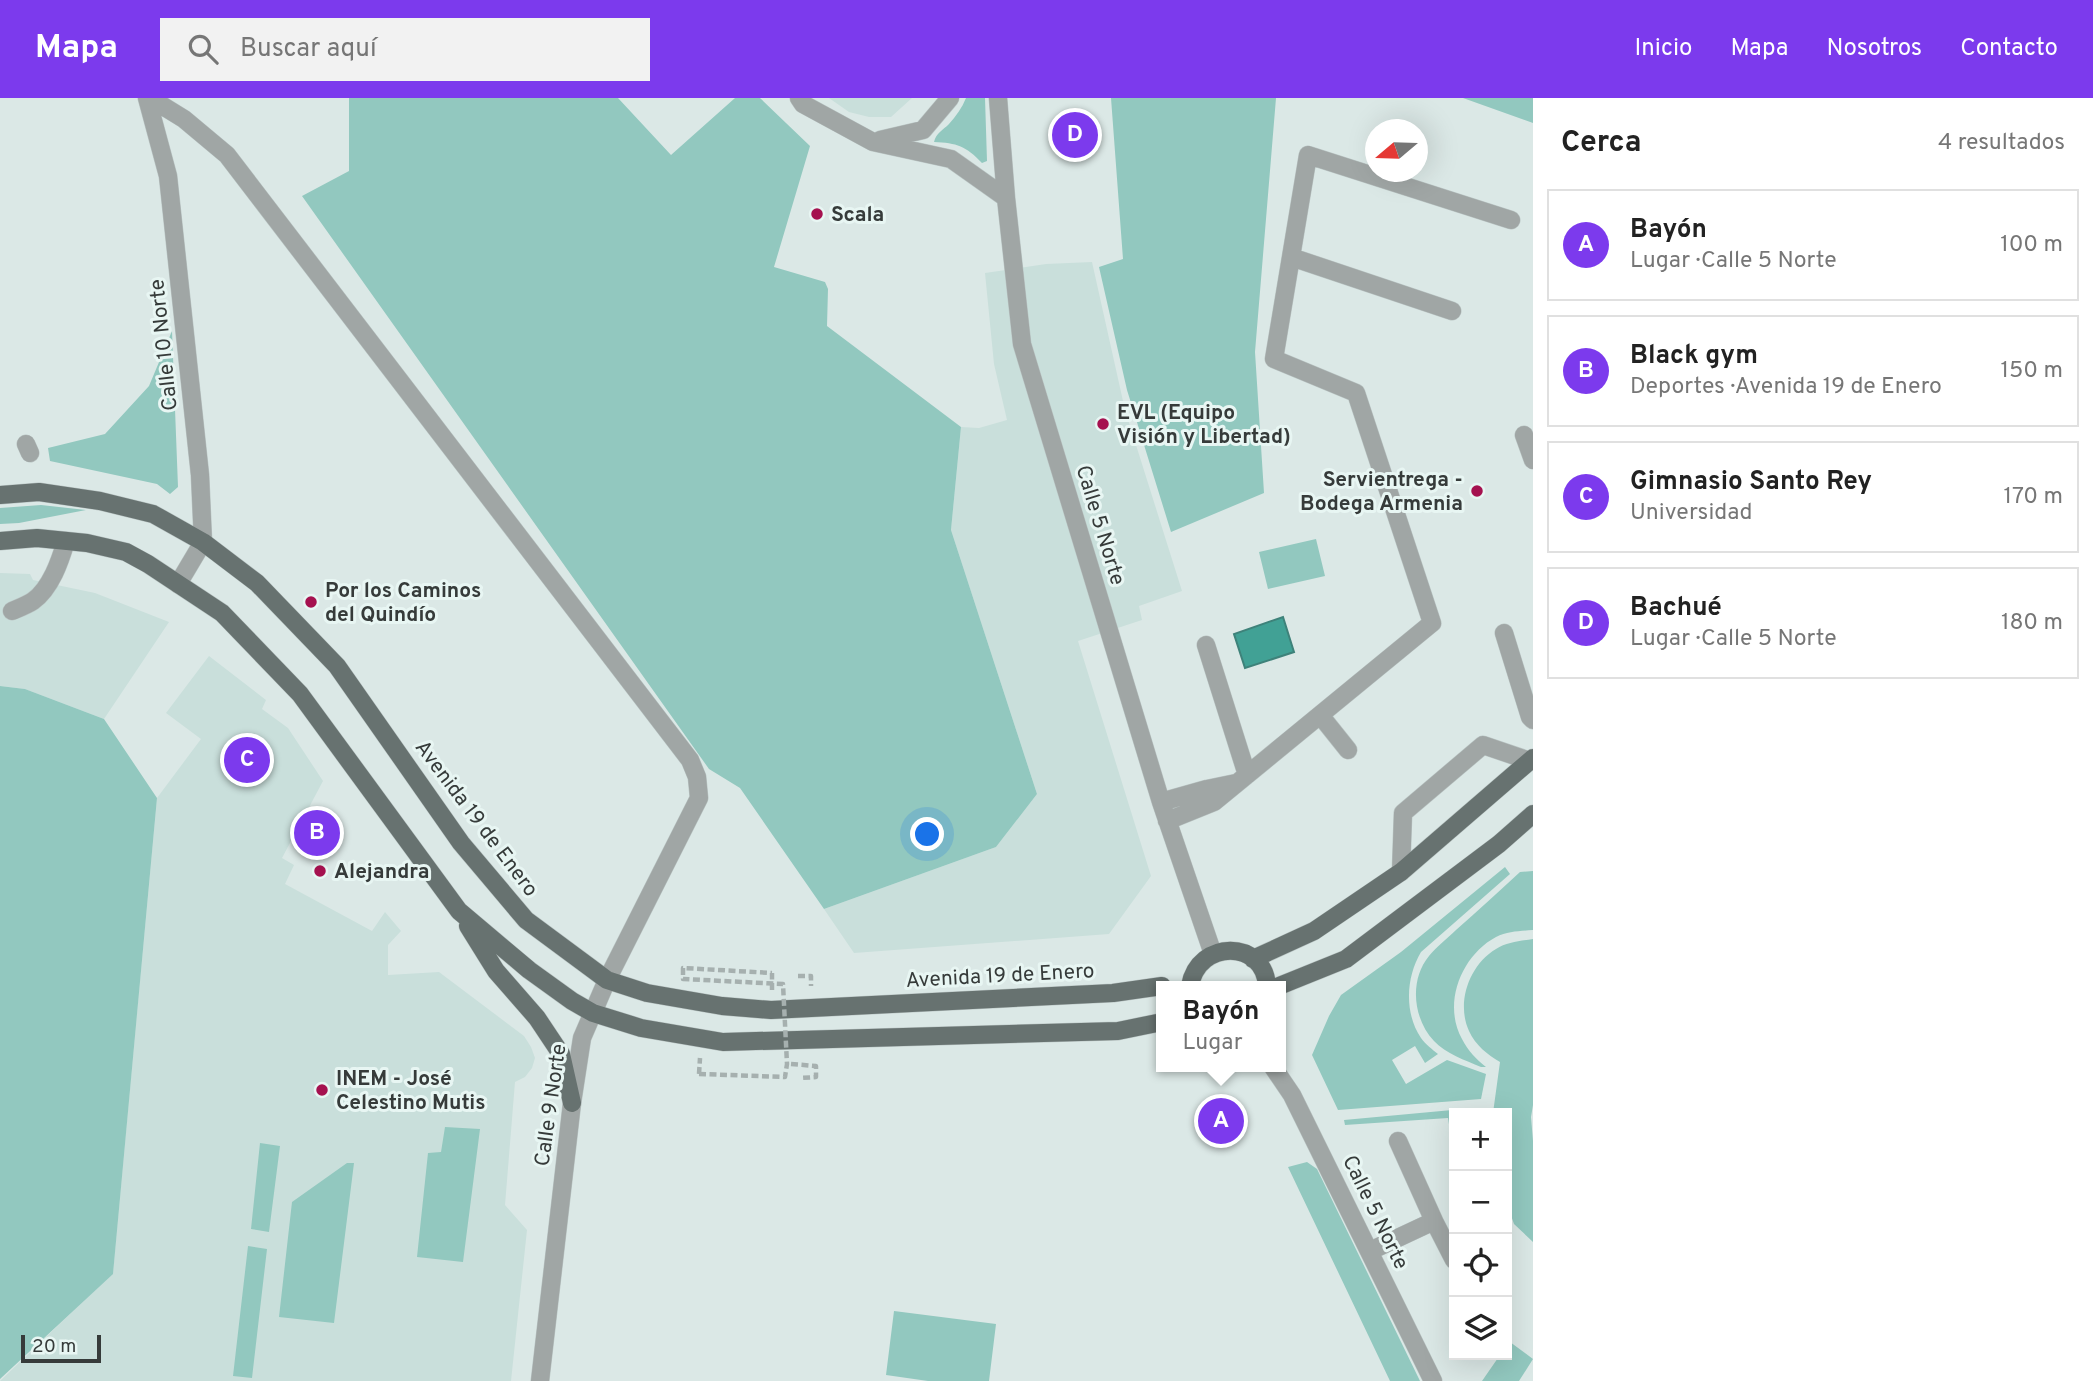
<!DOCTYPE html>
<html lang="es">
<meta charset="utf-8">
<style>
body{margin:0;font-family:Overpass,sans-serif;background:#f2f2f2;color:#222}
.controls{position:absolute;right:21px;bottom:21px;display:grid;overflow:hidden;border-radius:0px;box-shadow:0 7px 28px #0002}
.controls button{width:63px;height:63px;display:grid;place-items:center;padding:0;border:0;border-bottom:2px solid #e0e0e0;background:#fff;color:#222;font:35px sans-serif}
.compass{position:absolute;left:1365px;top:21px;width:63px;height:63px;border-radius:50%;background:#fff;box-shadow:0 7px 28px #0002;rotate:251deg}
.scale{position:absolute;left:21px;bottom:18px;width:80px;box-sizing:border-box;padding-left:7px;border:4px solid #363b3a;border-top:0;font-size:19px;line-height:24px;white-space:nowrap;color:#363b3a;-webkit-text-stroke:5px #e8f6f3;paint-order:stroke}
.you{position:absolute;left:928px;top:737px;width:24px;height:24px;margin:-18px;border:5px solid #fff;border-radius:50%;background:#1a73e8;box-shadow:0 0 0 10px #1a73e833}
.badge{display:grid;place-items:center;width:46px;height:46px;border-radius:50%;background:#7c3aed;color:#fff;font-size:23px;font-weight:700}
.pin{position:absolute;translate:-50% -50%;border:4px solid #fff;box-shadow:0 2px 7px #0006}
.popup{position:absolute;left:1156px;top:883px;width:130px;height:91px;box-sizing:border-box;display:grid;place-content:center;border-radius:0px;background:#fff;filter:drop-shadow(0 2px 5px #0005);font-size:23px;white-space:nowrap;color:#767676}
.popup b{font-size:26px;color:#222}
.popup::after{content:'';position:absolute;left:50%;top:100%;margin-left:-14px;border:14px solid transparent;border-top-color:#fff}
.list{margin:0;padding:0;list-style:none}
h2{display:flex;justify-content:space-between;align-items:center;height:91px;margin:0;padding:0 28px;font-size:30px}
h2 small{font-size:23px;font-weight:400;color:#767676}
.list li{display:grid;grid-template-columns:46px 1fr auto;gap:21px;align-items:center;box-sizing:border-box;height:112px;margin:0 14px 14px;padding:0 14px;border:2px solid #e0e0e0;border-radius:0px}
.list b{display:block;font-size:26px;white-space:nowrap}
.list p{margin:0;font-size:23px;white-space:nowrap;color:#767676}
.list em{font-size:23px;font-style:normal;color:#767676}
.icon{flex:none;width:38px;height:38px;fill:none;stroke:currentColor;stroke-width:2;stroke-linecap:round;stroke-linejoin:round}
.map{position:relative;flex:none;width:1533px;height:1283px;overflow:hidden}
header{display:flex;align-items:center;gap:42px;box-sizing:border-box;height:98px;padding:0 35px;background:#7c3aed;color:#fff}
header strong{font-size:33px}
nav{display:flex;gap:38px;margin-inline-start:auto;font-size:24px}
.search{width:490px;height:63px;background:#f2f2f2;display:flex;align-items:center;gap:18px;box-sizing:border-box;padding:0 24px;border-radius:0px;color:#767676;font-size:26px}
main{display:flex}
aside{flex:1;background:#fff}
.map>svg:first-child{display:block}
.built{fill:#c9dfdb}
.green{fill:#92c8bf}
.water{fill:#41a195;stroke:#3e827a;stroke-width:2}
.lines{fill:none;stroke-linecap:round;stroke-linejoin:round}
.minor-casing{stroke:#bac5c4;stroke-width:19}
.major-casing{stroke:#bac5c4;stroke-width:19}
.path{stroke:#a6b0af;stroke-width:4.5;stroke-dasharray:7 3.5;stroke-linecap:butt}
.minor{stroke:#a0a6a5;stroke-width:18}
.major{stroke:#677270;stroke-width:18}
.path-bridge{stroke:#a6b0af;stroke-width:4.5;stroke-dasharray:7 3.5;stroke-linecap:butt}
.poi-dot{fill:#a5114f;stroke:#e8f6f3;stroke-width:2.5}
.labels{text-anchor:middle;stroke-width:6;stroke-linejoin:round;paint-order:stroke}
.poi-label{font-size:21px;font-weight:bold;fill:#363b3a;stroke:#e8f6f3;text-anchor:start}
.street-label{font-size:21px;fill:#363b3a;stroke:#e8f6f3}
</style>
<header>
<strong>Mapa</strong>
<div class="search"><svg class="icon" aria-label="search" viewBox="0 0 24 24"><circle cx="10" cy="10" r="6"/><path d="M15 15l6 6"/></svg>Buscar aquí</div>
<nav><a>Inicio</a><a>Mapa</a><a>Nosotros</a><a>Contacto</a></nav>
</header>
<main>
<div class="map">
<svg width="1533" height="1283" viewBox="0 0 1533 1283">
<rect width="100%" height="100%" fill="#dbe8e6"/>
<!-- built -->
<path class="built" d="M829,0H912L891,19H869L849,14Z
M1092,164L1125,312L1182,493L1139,508L1142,522L1078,543L1151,778L1109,836L854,855L824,811L996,749L1037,696L951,432L961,329L979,330L1007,322L994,266L985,175L1046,166Z
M0,475L30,476L33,482L95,495L169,524L104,621L25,591L0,588Z
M209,558L266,602L262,611L288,630L323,683L282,760L294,767L285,786L372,833L385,814L401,833L388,847V877L439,874L524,938L531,949L535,960L532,970L525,979L515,984L505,1107L527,1132L511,1283H0L113,1175L157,700L201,641L166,615Z"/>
<!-- green -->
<path class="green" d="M349,0H618L671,57L735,0H760L810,48L774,169L825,184L828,191L827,228L961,329L951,432L1037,696L996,749L824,811L740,690L709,671L302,98L349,73Z
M966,0H985L987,63L982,65C966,48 957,45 934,44C936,35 943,32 949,26C956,18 962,10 966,0Z
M1111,0H1276L1255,254L1264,395L1171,434L1127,292L1099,169L1123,161Z
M1463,0H1533V25Z
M172,233L178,389L170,396L157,386L50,363L48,350L105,336L149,288Z
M41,407L86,412L19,425L0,426V410Z
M1316,441L1325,478L1268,491L1259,454Z
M0,588L25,591L104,621L157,700L113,1176L0,1281Z
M1505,769L1510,776L1421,854C1406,879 1404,915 1421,940C1426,947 1432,951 1438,956L1425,965L1415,948L1392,962L1406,986L1447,962L1486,976L1481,1001L1338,1012L1312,957L1329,918L1341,897L1401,854Z
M1533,773V832C1520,833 1508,833 1496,839C1462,857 1442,905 1462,941C1468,953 1476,961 1486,969H1481C1465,962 1446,956 1434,943C1413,921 1409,882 1429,858C1436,849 1447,841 1456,832C1478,813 1499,793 1520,774Z
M1533,841V1007L1531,1019L1533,1043V1144L1514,1126L1507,1106V1015H1493L1500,964C1488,957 1475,947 1469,933C1456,905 1469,867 1496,851C1507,844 1520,843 1533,841Z
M1463,1011L1470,1015H1454V1057L1448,1020L1345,1027L1344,1022Z
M445,1029L480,1031L463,1164L417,1159L428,1055L441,1054Z
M260,1045L280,1048L269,1134L251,1131Z
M1307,1064L1317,1071L1420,1283H1390L1288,1069Z
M347,1065H354L334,1225L279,1219L292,1104Z
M248,1148L267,1151L252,1280L233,1278Z
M894,1213L996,1226L989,1283H928L886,1277Z
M1510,1244L1533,1261L1519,1283H1482L1500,1257H1507V1248Z"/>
<!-- water -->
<path class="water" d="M1283,519L1294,554L1245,570L1234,536Z"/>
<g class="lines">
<defs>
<path id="minor" d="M147,0L168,78L200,377L203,444L178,486
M150,0L184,21L227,57L690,662L697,679L699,700L607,882L582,940L572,1005L540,1283
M799,0L803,6L873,44L951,61L1006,100
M998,0L1006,100L1022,246L1161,704L1213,856
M880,42L923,32L950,0
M1291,159L1452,213
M1524,337L1533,362
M26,346L30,355
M12,513C19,510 27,507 33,503C51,490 60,463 66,443
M1504,535L1530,619L1533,622
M1206,547L1247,677
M1320,617L1348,652
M1161,704L1207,691L1236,685
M1167,723L1214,704L1432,525L1356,295L1274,261L1308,57L1511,122
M1401,774L1403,715L1483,647L1530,663
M1273,969L1292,997L1433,1283
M1398,1043L1434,1123
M1370,1153L1434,1123L1454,1162"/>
<path id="major" d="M0,397L39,394L100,403L153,416L203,444L257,485L337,568L461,745L526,822L607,882L647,895L722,908L771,912L1113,895L1162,888
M0,443L37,440L87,445L126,454L148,466L222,515L300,596L459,813L529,872L572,903L593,915L641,930L723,944L1118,933L1162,924
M468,828L496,873L537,920L561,956L572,1005
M1253,861L1314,833L1401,774L1533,660
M1190,888C1198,841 1264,841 1267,888
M1279,888L1346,861L1499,746L1533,716"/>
</defs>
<!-- minor casing -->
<use href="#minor" class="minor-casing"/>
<!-- major casing -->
<use href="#major" class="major-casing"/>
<!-- path -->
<path class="path" d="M798,878H811V888
M772,892V875
M791,966L816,968V979L801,980
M699,976L700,960"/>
<!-- minor -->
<use href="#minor" class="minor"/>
<!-- major -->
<use href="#major" class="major"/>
<!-- path-bridge -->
<path class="path-bridge" d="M699,976L785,979L787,966L783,886L683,881V870L772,875"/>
</g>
<!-- markers -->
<g class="poi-dot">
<circle cx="817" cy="116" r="7"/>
<circle cx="1103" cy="326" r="7"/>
<circle cx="1477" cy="393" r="7"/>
<circle cx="311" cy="504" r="7"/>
<circle cx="320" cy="773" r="7"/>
<circle cx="322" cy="992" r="7"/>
</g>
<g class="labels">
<!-- poi labels -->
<g class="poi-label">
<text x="831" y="123">Scala</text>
<text x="1117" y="321">EVL (Equipo<tspan x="1117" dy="24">Visión y Libertad)</tspan></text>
<text x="1463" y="388" text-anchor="end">Servientrega -<tspan x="1463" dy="24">Bodega Armenia</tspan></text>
<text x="325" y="499">Por los Caminos<tspan x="325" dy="24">del Quindío</tspan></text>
<text x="334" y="780">Alejandra</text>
<text x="336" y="987">INEM - José<tspan x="336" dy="24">Celestino Mutis</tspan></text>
</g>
<!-- street labels -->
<g class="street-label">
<text transform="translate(163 247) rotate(-96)" y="7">Calle 10 Norte</text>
<text transform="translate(1101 427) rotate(73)" y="7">Calle 5 Norte</text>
<text transform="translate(477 720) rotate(53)" y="7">Avenida 19 de Enero</text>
<text transform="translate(1000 877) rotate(-3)" y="7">Avenida 19 de Enero</text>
<text transform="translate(550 1007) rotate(-82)" y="7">Calle 9 Norte</text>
<text transform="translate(1376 1114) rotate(64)" y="7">Calle 5 Norte</text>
</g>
</g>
</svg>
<div class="controls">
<button>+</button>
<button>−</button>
<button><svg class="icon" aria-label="locate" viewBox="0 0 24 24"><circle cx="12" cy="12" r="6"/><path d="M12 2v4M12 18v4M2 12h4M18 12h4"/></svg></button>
<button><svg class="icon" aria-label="layers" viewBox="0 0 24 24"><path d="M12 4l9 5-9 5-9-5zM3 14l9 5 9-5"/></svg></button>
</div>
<svg class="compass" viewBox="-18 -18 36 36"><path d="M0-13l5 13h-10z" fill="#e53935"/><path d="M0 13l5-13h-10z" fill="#767676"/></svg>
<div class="scale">20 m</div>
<div class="you"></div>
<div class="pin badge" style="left:1221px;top:1023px">A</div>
<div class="popup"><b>Bayón</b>Lugar</div>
<div class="pin badge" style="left:317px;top:735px">B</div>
<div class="pin badge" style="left:247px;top:662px">C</div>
<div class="pin badge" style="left:1075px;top:37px">D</div>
</div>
<aside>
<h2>Cerca<small>4 resultados</small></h2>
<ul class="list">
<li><span class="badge">A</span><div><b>Bayón</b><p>Lugar · Calle 5 Norte</p></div><em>100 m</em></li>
<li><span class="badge">B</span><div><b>Black gym</b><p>Deportes · Avenida 19 de Enero</p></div><em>150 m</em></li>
<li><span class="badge">C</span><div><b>Gimnasio Santo Rey</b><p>Universidad</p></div><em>170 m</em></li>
<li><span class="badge">D</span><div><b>Bachué</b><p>Lugar · Calle 5 Norte</p></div><em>180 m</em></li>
</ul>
</aside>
</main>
